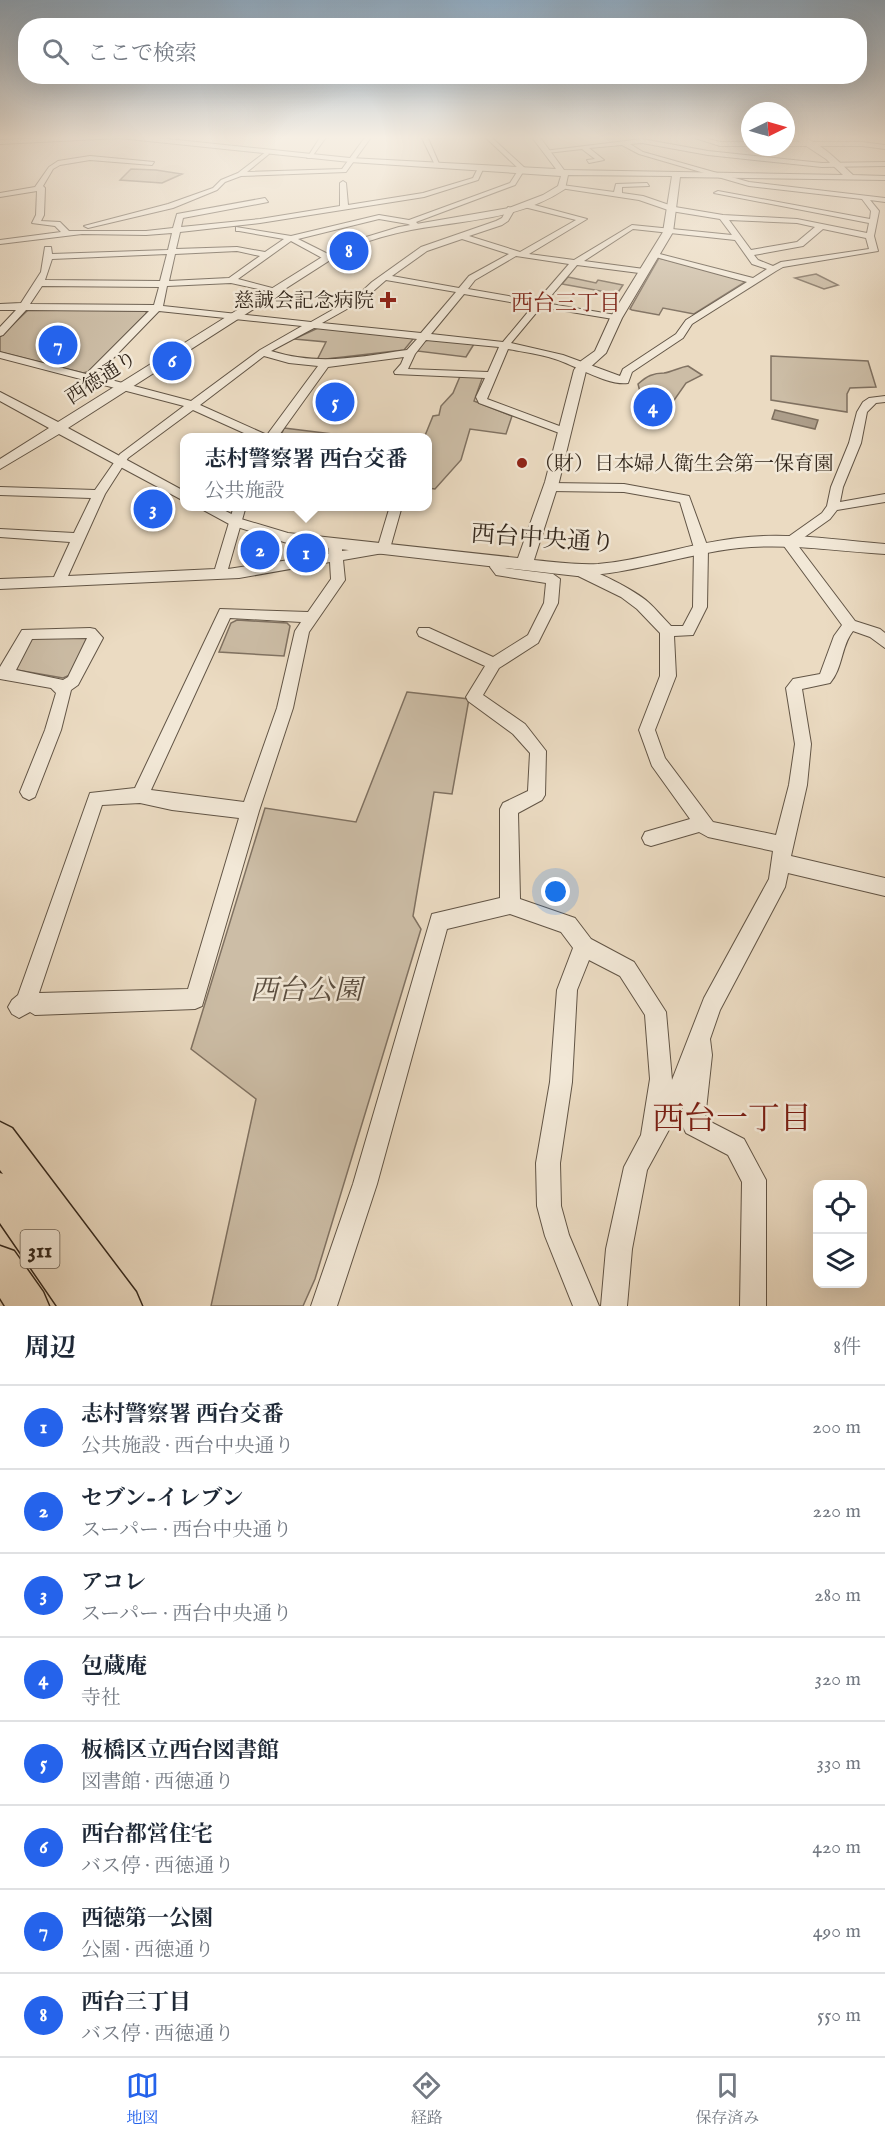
<!DOCTYPE html>
<html lang="ja">
<meta charset="utf-8">
<style>
body{margin:0;font-family:"IM FELL English","Noto Serif JP",serif;background:#f6f6f7;color:#1f2937}
.controls{position:absolute;right:18px;bottom:18px;display:grid;overflow:hidden;border-radius:12px;box-shadow:0 6px 24px #0002}
.controls button{width:54px;height:54px;display:grid;place-items:center;padding:0;border:0;border-bottom:2px solid #e0e1e3;background:#fff;color:#1f2937;font:30px sans-serif}
.compass{position:absolute;left:741px;top:102px;width:54px;height:54px;border-radius:50%;background:#fff;box-shadow:0 6px 24px #0002;rotate:85deg}
.you{position:absolute;left:556px;top:892px;width:21px;height:21px;margin:-15px;border:4px solid #fff;border-radius:50%;background:#1a73e8;box-shadow:0 0 0 9px #1a73e833}
.badge{display:grid;place-items:center;width:39px;height:39px;border-radius:50%;background:#2563eb;color:#fff;font-size:20px;font-weight:700}
.pin{position:absolute;translate:-50% -50%;border:3px solid #fff;box-shadow:0 2px 6px #0006}
.popup{position:absolute;left:180px;top:433px;width:252px;height:78px;box-sizing:border-box;display:grid;place-content:center;border-radius:12px;background:#fff;filter:drop-shadow(0 2px 4px #0005);font-size:20px;white-space:nowrap;color:#747a83}
.popup b{font-size:22px;color:#1f2937}
.popup::after{content:'';position:absolute;left:50%;top:100%;margin-left:-12px;border:12px solid transparent;border-top-color:#fff}
.list{margin:0;padding:0;list-style:none}
h2{display:flex;justify-content:space-between;align-items:center;height:78px;margin:0;padding:0 24px;font-size:26px}
h2 small{font-size:20px;font-weight:400;color:#747a83}
.list li{display:grid;grid-template-columns:39px 1fr auto;gap:18px;align-items:center;box-sizing:border-box;height:84px;padding:0 24px;border-top:2px solid #e0e1e3}
.list b{display:block;font-size:22px;white-space:nowrap}
.list p{margin:0;font-size:20px;white-space:nowrap;color:#747a83}
.list em{font-size:20px;font-style:normal;color:#747a83}
.icon{flex:none;width:33px;height:33px;fill:none;stroke:currentColor;stroke-width:2;stroke-linecap:round;stroke-linejoin:round}
.map{position:relative;flex:none;width:885px;height:1306px;overflow:hidden}
.search{position:absolute;background:#fff;box-shadow:0 6px 24px #0002;left:18px;right:18px;top:18px;height:66px;display:flex;align-items:center;gap:15px;box-sizing:border-box;padding:0 21px;border-radius:24px;color:#747a83;font-size:22px}
.sheet{height:750px;background:#fff}
nav{display:flex;justify-content:space-around;align-items:center;box-sizing:border-box;height:84px;border-top:2px solid #e0e1e3;background:#fff;font-size:16px;color:#747a83}
nav a{display:grid;justify-items:center;gap:3px}
nav .on{color:#2563eb}
.map>svg:first-child{display:block}
.green{fill:#ccbda6;stroke:#807262;stroke-width:1.5}
.water{fill:#ad9e8a;stroke:#7d6f5e;stroke-width:1.5}
.lines{fill:none;stroke-linecap:round;stroke-linejoin:round}
.minor-casing{stroke:#625546;stroke-width:2}
.tertiary-casing{stroke:#625546;stroke-width:2}
.primary-casing{stroke:#34281d;stroke-width:3}
.minor{fill:#f2e8d7;fill-rule:evenodd}
.tertiary{fill:#f2e8d7;fill-rule:evenodd}
.primary{fill:#ebdbc2;fill-rule:evenodd}
.poi-dot{fill:#8f2418;stroke:#f2e8d7;stroke-width:2}
.labels{text-anchor:middle;stroke-width:5;stroke-linejoin:round;paint-order:stroke}
.far-poi-label{font-size:20px;fill:#34281d;stroke:#f2e8d7;text-anchor:end}
.far-street-label{font-size:20px;fill:#34281d;stroke:#f2e8d7}
.far-neighbourhood-label{font-size:22px;fill:#7a1f14;stroke:#f2e8d7}
.shield{fill:#f2e8d7;stroke:#6d6255;stroke-width:1.5}
.shield-label{font-size:22px;font-weight:bold;fill:#34281d}
.street-label{font-size:24px;fill:#34281d;stroke:#f2e8d7}
.near-park-label{font-size:28px;font-style:italic;fill:#5a4d3f;stroke:#f2e8d7}
.near-neighbourhood-label{font-size:32px;fill:#7a1f14;stroke:#f2e8d7}
</style>
<div class="map">
<svg width="885" height="1306" viewBox="0 0 885 1306">
<rect width="100%" height="100%" fill="#ebdbc2"/>
<filter id="stains"><feTurbulence type="fractalNoise" baseFrequency=".00333" numOctaves="4"/><feColorMatrix values="0 0 0 0 .2 0 0 0 0 .09 0 0 0 0 .02 0 0 0 .5 -.17"/></filter>
<radialGradient id="worn" r=".72"><stop offset=".6" stop-color="#630" stop-opacity="0"/><stop offset="1" stop-color="#630" stop-opacity=".3"/></radialGradient>
<!-- green -->
<path class="green" d="M131,169L156,170L182,174L162,183L120,180Z
M659,258L742,279L745,282L694,314L663,308L659,315L632,310L630,309Z
M816,274L838,285L824,289L795,278Z
M568,277L596,283L598,280L623,285L617,294L562,284Z
M29,309L145,311L147,313L91,371L83,373L0,352V337Z
M318,328L411,338L413,339L404,350L317,360L326,342L294,339Z
M430,339L474,344L466,357L417,351L425,341Z
M771,356L868,361L876,387L850,388L847,394V412L771,400Z
M688,366L702,375L686,383L663,416L659,414L661,403L635,400V397L641,396L638,384C647,376 653,373 664,373C672,372 680,367 688,366Z
M461,374L483,376L474,401L512,416L506,434L470,429L461,460L435,489L428,488V438H424L433,416L439,415L441,406L453,393Z
M284,428L349,436L280,438Z
M237,620L287,623L290,626L284,656L219,652L231,623Z
M87,636L90,641L70,675L63,678L17,670L15,666L27,641L34,637Z
M407,692L469,699L452,794L434,792L413,916L421,929L315,1279L303,1306H211L256,1099L191,1049L265,808L356,822Z"/>
<!-- water -->
<path class="water" d="M775,410L818,420L815,429L772,419Z"/>
<g class="lines">
<defs>
<path id="minor" d="M321,136H327L311,158H307Z
M366,136H372L346,172L241,176L225,182L217,190L173,208L88,228L84,226L168,204L213,188L221,180L238,173L267,151L269,154L247,172L342,169Z
M421,136H427L440,166L435,165Z
M484,136H490L527,170L523,172L515,185L416,222L420,226L416,228L408,224L379,219L298,239L330,255V259H324L291,241L238,279L276,289V293L231,283L167,286L163,306L311,322L357,296L372,282L421,247L496,221L502,218L508,207L515,209L508,221L502,225L469,236L520,252L576,220L524,207L527,203L587,219L529,254L574,260L632,225L732,235L720,219L671,211L639,200L560,188L562,185L614,192L616,184L647,183L649,186L622,187V193L643,196L675,207L723,215L797,219L867,233L869,223L714,193L718,191L870,219L871,211L862,199L749,186L639,154L622,145L589,148L604,160L589,163L587,160L595,159L582,149L547,153L544,151L642,139L708,151L822,163L885,162V166L822,167L708,155L642,143L630,144L643,152L749,182L885,198V202L870,200L879,211L874,236L878,251L783,267L776,271L692,324L683,338L632,372L628,383C607,386 575,365 555,359C540,354 524,352 508,349L487,399L570,430V434H562L479,403L476,397L485,378L395,374L394,372L401,364L404,357L328,367L277,438H255L193,410L128,458L105,494L68,576L215,569L234,506H246L228,569L329,554L328,544L335,540L342,544V551L378,546L390,506H402L389,552L343,560L345,580L309,632L293,708L259,811L202,1006L195,1009L35,1015L30,1012L19,1018L12,1014L8,1007L12,1000L18,995L90,793L135,788L220,609L308,612L331,579L330,562L239,578L0,589V579L54,577L70,542L0,537V529L74,533L91,498L0,495V487L95,490L120,454L184,406L0,358V352L86,374L149,311L26,310L3,335L0,336V327L16,310H0V304L21,303L41,272L45,247H51L52,254L168,250L172,233L146,235L82,234L0,244V240L61,232L55,226L32,223L36,215L37,191L0,197V193L35,187L49,167L58,161L90,156L154,162L152,165L90,160L60,165L53,169L43,186L45,188L44,215L41,221L60,222L69,231H146L173,228L177,214L265,198L268,202L183,218L181,227L260,219L340,206V183L343,181L346,183L348,205L423,193L473,178L479,166L484,167L478,180L424,197L260,223L180,232L176,249L237,247L265,252L284,239L239,231H236V227L291,236L379,215L409,220L510,183L519,169ZM729,220L797,223L815,227L797,242L751,250ZM633,229L735,240L752,264L767,269L753,278L652,252V256L747,282L686,320L676,334L623,369L620,376L563,355L511,343L541,307L619,320L621,318L616,315L545,303L577,265L647,274V270L644,269L584,261ZM823,229L866,238L869,249L781,262L773,266L758,260L754,255L803,246ZM462,239L509,254L469,276L459,288L392,276L427,251ZM237,251L260,256L229,278L169,281L175,254ZM167,254L160,281L45,280L52,259ZM516,256L569,264L537,301L468,289L475,280ZM386,280L456,292L421,333L322,323L363,300ZM42,286L159,287L154,305L30,304ZM464,294L533,306L503,342L431,334ZM159,311L302,326L260,350L191,401L96,376ZM314,328L417,339L407,350C358,357 319,366 271,351ZM426,340L499,347L488,372L408,369L415,354ZM264,356L289,363L318,366L267,435L200,405ZM230,618L301,622L295,631L277,708L244,802L151,790ZM140,803L172,810L239,818L188,989L39,993L102,805Z
M689,136H698L720,142H750V146H720Z
M786,142H862L885,145V149L862,146H786Z
M885,396V402L876,403L867,412L861,443L843,487L840,502L885,494V502L837,510L830,519L796,543L855,621L880,629L885,633V648L870,637L853,631C841,646 843,668 830,683L802,689L811,744L807,785L791,856L885,878V896L788,873L785,887L720,1010L710,1039L712,1055L705,1119L744,1139L766,1180V1306H740L742,1182L728,1155L686,1133L682,1125L683,1104L647,1170L632,1249L627,1306H601L606,1249L624,1167L641,1135L650,1079L645,1015L620,976L589,960L577,990L572,1082L560,1163L561,1206L569,1235L599,1306H573L545,1236L537,1206L536,1163L550,1082L557,990L573,948L561,932L510,914L447,929L377,1184L337,1306H311L353,1184L432,914L500,898V809L503,803L528,791L530,753L513,734L468,701L466,697L485,666L419,636L417,632L419,628H429L493,657L528,635L544,603L546,583L496,575L490,567L492,558H502L505,568L553,574L560,579L558,603L538,643L499,668L483,695L525,724L546,751L545,795L542,800L518,813L520,899L575,918L591,939L634,962L666,1012L672,1080L704,998L769,879L773,851L708,837L699,832L651,846L645,844L642,838L645,832L690,819L652,766L639,730L660,676V633L637,609L621,597L572,573L570,570L572,567C585,563 637,592 648,602C656,609 663,618 671,626H683L693,607L694,548L680,502L624,492L550,491L544,487L550,483L624,484L689,496L708,548L707,607L693,635L674,636L676,676L655,730L665,758L713,822L776,835L789,785L795,744L786,688L793,679L820,674L834,636L842,625L781,542L822,513L827,506L831,487L849,443L857,412L863,402L869,398Z
M90,628L95,629L103,638L78,685L71,690L61,730L35,797L29,800L23,797L20,792L45,730L56,693L51,688L0,679V667L22,630ZM87,638L68,677L63,680L16,670L32,639Z"/>
<path id="tertiary" d="M78,136H139L350,158L556,169L531,136H539L564,170L843,175L826,159L791,136C814,135 837,160 853,175L885,176V180L680,177L673,232L622,318L606,353L586,371L559,482L534,560C555,562 576,565 598,564C645,560 691,543 738,538C787,532 836,540 885,544V554C837,551 787,543 739,548C684,554 633,574 577,576L287,543L231,525L196,506H216L241,519L288,533L518,558L545,482L574,370L581,361L595,351L610,318L663,232L672,176L568,175L565,189C519,220 464,220 411,230C390,234 370,240 349,248L68,428L184,491V501L59,434L0,469V459L49,428L0,401V392L58,422L343,244L399,227L509,208L543,195L558,186L561,176L350,162L119,138L0,144V140Z"/>
<path id="primary" d="M0,1122L12,1128L136,1292L142,1306H57L0,1223V1173L3,1174L0,1170Z
M0,1246L14,1251L43,1292L49,1306H5L0,1298Z"/>
</defs>
<!-- minor casing -->
<use href="#minor" class="minor-casing"/>
<!-- tertiary casing -->
<use href="#tertiary" class="tertiary-casing"/>
<!-- primary casing -->
<use href="#primary" class="primary-casing"/>
<!-- minor -->
<use href="#minor" class="minor"/>
<!-- tertiary -->
<use href="#tertiary" class="tertiary"/>
<!-- primary -->
<use href="#primary" class="primary"/>
</g>
<!-- sky -->
<linearGradient id="sky" x2="0" y2="1"><stop stop-color="#90abc2"/><stop offset="0.43" stop-color="#f6efe4"/><stop offset="1" stop-color="#f6efe4" stop-opacity="0"/></linearGradient>
<rect width="885" height="319" fill="url(#sky)"/>
<!-- markers -->
<g class="poi-dot">
<path d="M385 291h6v6h6v6h-6v6h-6v-6h-6v-6h6z"/>
<circle cx="522" cy="463" r="6"/>
</g>
<g class="labels">
<!-- far-poi labels -->
<g class="far-poi-label">
<text x="374" y="307">慈誠会記念病院</text>
<text x="534" y="470" text-anchor="start">（財）日本婦人衛生会第一保育園</text>
</g>
<!-- far-street labels -->
<g class="far-street-label">
<text transform="translate(101 377) rotate(-33)" y="7">西徳通り</text>
</g>
<!-- far-neighbourhood labels -->
<g class="far-neighbourhood-label">
<text x="566" y="310">西台三丁目</text>
</g>
<!-- shield labels -->
<rect class="shield" x="20.5" y="1230" width="39" height="38" rx="4.5"/>
<g class="shield-label">
<text x="40" y="1257">311</text>
</g>
<!-- street labels -->
<g class="street-label">
<text transform="translate(543 538) rotate(4)" y="8">西台中央通り</text>
</g>
<!-- near-park labels -->
<g class="near-park-label">
<text x="306" y="999">西台公園</text>
</g>
<!-- near-neighbourhood labels -->
<g class="near-neighbourhood-label">
<text x="732" y="1129">西台一丁目</text>
</g>
</g>
<rect width="100%" height="100%" filter="url(#stains)"/>
<rect width="100%" height="100%" fill="url(#worn)"/>
</svg>
<div class="controls">
<button><svg class="icon" aria-label="locate" viewBox="0 0 24 24"><circle cx="12" cy="12" r="6"/><path d="M12 2v4M12 18v4M2 12h4M18 12h4"/></svg></button>
<button><svg class="icon" aria-label="layers" viewBox="0 0 24 24"><path d="M12 4l9 5-9 5-9-5zM3 14l9 5 9-5"/></svg></button>
</div>
<svg class="compass" viewBox="-18 -18 36 36"><path d="M0-13l5 13h-10z" fill="#e53935"/><path d="M0 13l5-13h-10z" fill="#747a83"/></svg>
<div class="you"></div>
<div class="pin badge" style="left:306px;top:553px">1</div>
<div class="popup"><b>志村警察署 西台交番</b>公共施設</div>
<div class="pin badge" style="left:260px;top:550px">2</div>
<div class="pin badge" style="left:153px;top:509px">3</div>
<div class="pin badge" style="left:653px;top:407px">4</div>
<div class="pin badge" style="left:335px;top:402px">5</div>
<div class="pin badge" style="left:172px;top:361px">6</div>
<div class="pin badge" style="left:58px;top:345px">7</div>
<div class="pin badge" style="left:349px;top:251px">8</div>
<div class="search"><svg class="icon" aria-label="search" viewBox="0 0 24 24"><circle cx="10" cy="10" r="6"/><path d="M15 15l6 6"/></svg>ここで検索</div>
</div>
<section class="sheet">
<h2>周辺<small>8件</small></h2>
<ul class="list">
<li><span class="badge">1</span><div><b>志村警察署 西台交番</b><p>公共施設 · 西台中央通り</p></div><em>200 m</em></li>
<li><span class="badge">2</span><div><b>セブン-イレブン</b><p>スーパー · 西台中央通り</p></div><em>220 m</em></li>
<li><span class="badge">3</span><div><b>アコレ</b><p>スーパー · 西台中央通り</p></div><em>280 m</em></li>
<li><span class="badge">4</span><div><b>包蔵庵</b><p>寺社</p></div><em>320 m</em></li>
<li><span class="badge">5</span><div><b>板橋区立西台図書館</b><p>図書館 · 西徳通り</p></div><em>330 m</em></li>
<li><span class="badge">6</span><div><b>西台都営住宅</b><p>バス停 · 西徳通り</p></div><em>420 m</em></li>
<li><span class="badge">7</span><div><b>西徳第一公園</b><p>公園 · 西徳通り</p></div><em>490 m</em></li>
<li><span class="badge">8</span><div><b>西台三丁目</b><p>バス停 · 西徳通り</p></div><em>550 m</em></li>
</ul>
</section>
<nav>
<a class="on"><svg class="icon" aria-label="map" viewBox="0 0 24 24"><path d="M3 6l6-2 6 2 6-2v14l-6 2-6-2-6 2zM9 4v14M15 6v14"/></svg>地図</a>
<a><svg class="icon" aria-label="directions" viewBox="0 0 24 24"><path d="M12 3l9 9-9 9-9-9zM9 14v-3h6M13 9l2 2-2 2"/></svg>経路</a>
<a><svg class="icon" aria-label="saved" viewBox="0 0 24 24"><path d="M7 4h10v16l-5-4-5 4z"/></svg>保存済み</a>
</nav>
